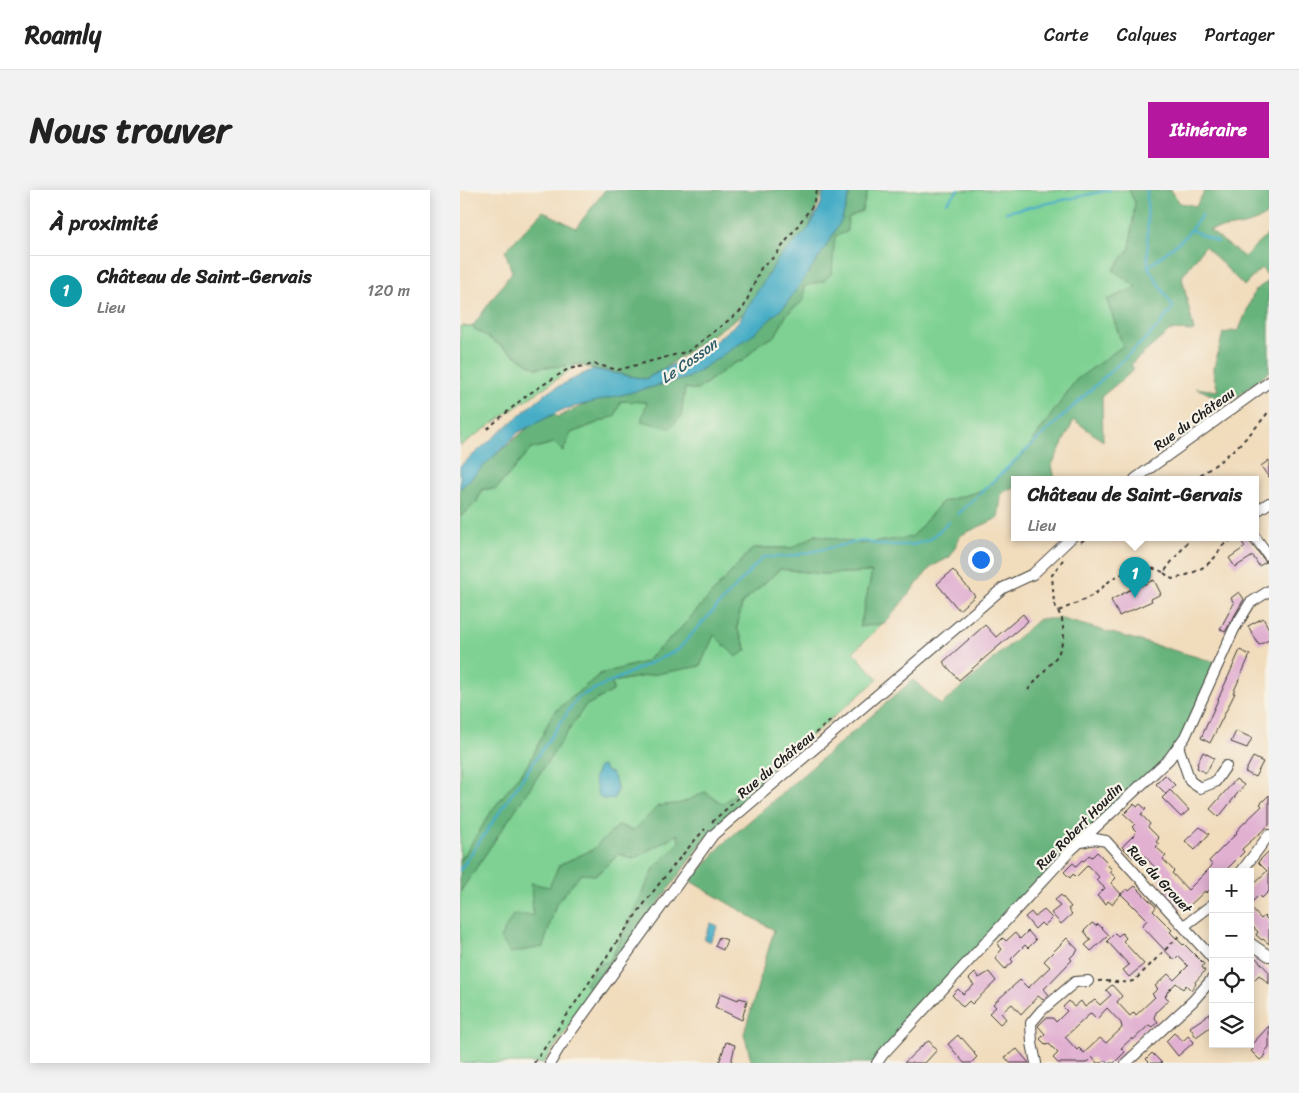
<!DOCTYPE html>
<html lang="fr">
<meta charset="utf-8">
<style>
body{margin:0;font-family:Sriracha,sans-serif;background:#f2f2f2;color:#222}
.controls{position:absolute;right:15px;bottom:15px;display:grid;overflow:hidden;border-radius:0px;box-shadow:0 2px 12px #0003}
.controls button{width:45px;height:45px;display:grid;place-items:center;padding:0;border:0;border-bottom:1px solid #e0e0e0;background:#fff;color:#222;font:25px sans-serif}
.you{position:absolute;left:520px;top:369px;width:18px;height:18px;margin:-12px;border:4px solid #fff;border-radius:50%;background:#1a73e8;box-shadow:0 0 0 8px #1a73e833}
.badge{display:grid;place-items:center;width:32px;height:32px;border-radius:50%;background:#b5179e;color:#fff;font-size:16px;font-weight:700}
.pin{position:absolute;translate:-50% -41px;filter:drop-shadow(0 1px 2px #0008)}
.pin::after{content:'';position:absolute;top:26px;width:18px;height:15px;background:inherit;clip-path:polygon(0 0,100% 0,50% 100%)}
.popup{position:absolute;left:551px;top:286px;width:248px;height:65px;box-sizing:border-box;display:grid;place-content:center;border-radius:0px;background:#fff;filter:drop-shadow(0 1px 4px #0005);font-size:16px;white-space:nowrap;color:#767676}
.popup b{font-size:19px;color:#222}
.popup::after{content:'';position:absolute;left:50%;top:100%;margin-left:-10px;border:10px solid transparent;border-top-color:#fff}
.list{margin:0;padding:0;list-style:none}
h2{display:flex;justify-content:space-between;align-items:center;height:65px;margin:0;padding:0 20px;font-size:21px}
h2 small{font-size:16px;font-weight:400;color:#767676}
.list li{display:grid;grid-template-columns:32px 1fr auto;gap:15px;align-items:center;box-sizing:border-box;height:70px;padding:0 20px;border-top:1px solid #e0e0e0}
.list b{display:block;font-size:19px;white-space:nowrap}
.list p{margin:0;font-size:16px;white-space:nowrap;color:#767676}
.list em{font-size:16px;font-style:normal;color:#767676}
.icon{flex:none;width:28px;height:28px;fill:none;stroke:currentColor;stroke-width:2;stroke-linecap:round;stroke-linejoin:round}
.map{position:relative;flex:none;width:809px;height:873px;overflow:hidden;border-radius:0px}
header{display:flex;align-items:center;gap:30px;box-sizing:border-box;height:70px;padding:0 25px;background:#fff;border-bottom:1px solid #e0e0e0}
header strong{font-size:24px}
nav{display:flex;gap:28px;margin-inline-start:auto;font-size:18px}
.intro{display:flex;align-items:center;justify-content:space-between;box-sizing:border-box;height:120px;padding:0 30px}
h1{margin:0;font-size:35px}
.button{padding:12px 22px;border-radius:0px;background:#b5179e;color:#fff;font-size:18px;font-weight:700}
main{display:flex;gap:30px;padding:0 30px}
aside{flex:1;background:#fff;border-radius:0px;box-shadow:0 2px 12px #0003}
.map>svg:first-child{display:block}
.green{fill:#7ed192;stroke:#4d7657}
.forest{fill:#66b37c;stroke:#41684c}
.water{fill:#47adc6;stroke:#326471}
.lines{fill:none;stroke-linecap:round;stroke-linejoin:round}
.stream{stroke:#47adc6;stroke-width:2.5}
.building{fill:#e1b0d1;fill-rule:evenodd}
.minor-casing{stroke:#3c3934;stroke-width:12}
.path{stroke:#3c3934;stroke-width:2;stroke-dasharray:4 4;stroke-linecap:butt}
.minor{stroke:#fff;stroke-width:10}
.labels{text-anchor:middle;stroke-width:4.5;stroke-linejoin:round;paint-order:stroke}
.street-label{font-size:14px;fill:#1c1c1c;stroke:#f7f3e8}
.water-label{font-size:15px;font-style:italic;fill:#2f5d68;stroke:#f7f3e8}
</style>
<header>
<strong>Roamly</strong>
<nav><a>Carte</a><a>Calques</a><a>Partager</a></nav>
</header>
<div class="intro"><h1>Nous trouver</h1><a class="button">Itinéraire</a></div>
<main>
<aside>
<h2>À proximité<small></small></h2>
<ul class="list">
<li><span class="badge" style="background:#0f9aa8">1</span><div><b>Château de Saint-Gervais</b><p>Lieu</p></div><em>120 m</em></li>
</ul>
</aside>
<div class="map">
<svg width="809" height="873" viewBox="0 0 809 873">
<rect width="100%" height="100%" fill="#f7f3e8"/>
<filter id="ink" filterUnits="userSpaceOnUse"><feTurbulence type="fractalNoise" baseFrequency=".02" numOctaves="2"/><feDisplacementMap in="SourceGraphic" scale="10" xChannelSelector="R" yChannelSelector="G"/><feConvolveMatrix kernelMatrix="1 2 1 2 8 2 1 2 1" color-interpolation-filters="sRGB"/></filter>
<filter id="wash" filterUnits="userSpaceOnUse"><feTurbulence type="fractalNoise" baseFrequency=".0096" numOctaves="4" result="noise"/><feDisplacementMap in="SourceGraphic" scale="20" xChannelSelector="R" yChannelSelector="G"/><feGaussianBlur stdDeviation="1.12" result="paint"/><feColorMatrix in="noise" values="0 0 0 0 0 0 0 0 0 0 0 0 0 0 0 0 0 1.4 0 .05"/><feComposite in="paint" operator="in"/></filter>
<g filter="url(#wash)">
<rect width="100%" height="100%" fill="#f1dcbc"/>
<!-- green -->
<path class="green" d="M408,0H669L675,12L670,58L653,80L678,97L647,110L663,156L616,190L563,265L524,300L482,312L452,347L402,354L356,345L332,358H293L220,439L185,472L140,484L93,523L70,572L33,619L0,672V327L16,313L23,299H36L71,259L94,253L103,261L111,243L155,226L160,211L188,212L221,227L225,198L237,200L274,173L283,171L299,154L315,146L327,124L344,110V96L364,91L375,46L388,28L402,20Z
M0,136L12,137L75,178L117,175L0,256Z
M320,379L364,384L412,382L400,437L423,433L393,462L418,489L312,579L304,578L263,614L245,602L222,613L198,616L173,641L159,635L132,660L99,675L83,757L96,714L121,683L136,685L159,664L173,669L218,644L219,653L195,677L149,772L125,794L136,799L83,873H0V702L125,516L153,501L152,492L240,476L254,445L287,460L277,438L282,413Z"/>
<!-- forest -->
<path class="forest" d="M145,0H363L349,38L303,110L203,179L185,189L117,175L75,178L12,137L52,82L45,61L83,21L116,38Z
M387,0H408L402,21L388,28L387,42L375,46L372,83L364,91L344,96V110L327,124L315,146L299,154L283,171L274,173L237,200L225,198L221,227L210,238L181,231L187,212L161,211L155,226L111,243L103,261L94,253L71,259L36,299H23L16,313L0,327V297L2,293L88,221L98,227L144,206L228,188L286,144Z
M669,0H711L720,13L736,16L745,0L759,3L761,0H809C809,6 809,15 809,20C804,36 762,38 749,40L784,67L809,43V87L801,78L784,96L745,56L722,87L734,141L711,140L671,174L674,180L642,206L643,251L614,230L592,275L595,289H555V298L542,302L538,328L501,345L490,367L471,377L425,433L400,437L412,382L364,384L320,379L282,413L277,438L287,460L276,467L254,445L240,476L152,492L153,501L125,516L0,702V672L33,619L70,572L93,523L140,484L185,472L220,439L293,358H332L356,345L402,354L452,347L482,312L524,300L563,265L616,190L663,156L647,110L677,97L653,80L670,58L675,12Z
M809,91V182L769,213L736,198L758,201L753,182L763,143L779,140L795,100Z
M579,429H602L755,472L724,554L440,842L419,873H292L284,844L314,740L230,691L264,653L453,490L481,515Z
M304,578L312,579L310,590L245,649L136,799L125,795L136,774L150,772L195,677L219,653L218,644L173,669L159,664L136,685L121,684L96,714L83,757L51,763L40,748L53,725H73L71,693L89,697L99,675L132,660L159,635L173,641L198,616L222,613L245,602L263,614Z"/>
<!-- water -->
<path class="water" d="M364,0H391L382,29L364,60L325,116L290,147L228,188L102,220L59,242L0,299V276L87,202L133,179L185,189L252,154L278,132L318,69L349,38L361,14Z
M143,576L146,581L153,584C156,593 160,601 153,609H142L138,604L134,588L139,577Z
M251,733L258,736L250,752L244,749Z"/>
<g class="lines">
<!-- stream -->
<path class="stream" d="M487,12L498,0
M546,22L650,0
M731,40L758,52
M688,77L725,47L742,25
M498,324L698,137L713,117L688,77L687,0
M0,680L118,507L218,460L230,446L303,367H326L402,351L422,355H452L469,350L489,332"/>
</g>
<g id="blocks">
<!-- building -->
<path class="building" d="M809,270V288L801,276Z
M779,347H788L789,351L806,372L799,376L793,366L775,377L769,368L785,357Z
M493,380L515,406L499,420L477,394Z
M694,390L701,404L691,409L692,411L659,426L651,410L675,397L676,398Z
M779,402L784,409L765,442L760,439L774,413L771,408Z
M563,424L568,431L499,490L483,472L525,435L536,447Z
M803,428L809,439V450L799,455L788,436Z
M780,460L790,465L773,503H775L750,553L741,548Z
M776,541L792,548L787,558L771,552Z
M743,562L754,568L746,583L737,578L738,575L737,574Z
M793,567L803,572L795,587L785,582Z
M705,585L715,595L706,604L696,594Z
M776,589L784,595L759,627L750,619Z
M710,600L729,620L721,627L702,608Z
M809,605V635L782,659L784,662L764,682H753V697L746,703L745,701L728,717L725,715L721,719L705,702L707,700L699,691L701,689L695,683L698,681L680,661L673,668L662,657L677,642L672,637L675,634L664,624L674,614L677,617L680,614L686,619L681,624L690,634L688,637L699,648L696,652L699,654L696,657L706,666L703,669L714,681L712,683L728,700L750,678L752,675L749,671L777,643L776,642L781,636L802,616L800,614Z
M740,637L749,644L735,660L725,651Z
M809,661V701L802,708L799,705L790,714V697L807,681L798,672Z
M637,662L648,673L647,674L652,680L650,682L656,688L651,693L661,704L652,714L648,711L646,714L637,706L645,698L636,690L639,687L628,675L616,687L613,684L610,688L604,682L613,673L616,676L622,670L624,671L629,665L632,667Z
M675,696L696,717L693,721L712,740L710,742L723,755L724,754L744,774L742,777L745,781L735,792L736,794L731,800L726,795L723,799L716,793L707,802V804L705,806L709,810L697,821L694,827L698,832L692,837L689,835L673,850L672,848L661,858L665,862L654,873H649L645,870L642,873H637L632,867L626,873H598L593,868L598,863L589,854L586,855L580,849L585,844L578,836L586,828H593L596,832L607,821L603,817L609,811L614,817L621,811L625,817L635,810L640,815L651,805L646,800L652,795L662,806L657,812L670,826L674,822L676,825L695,807L692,804L698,799L695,796L708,784L714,790L728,776L718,766L714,770L682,736L687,730L661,704L667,699L669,701ZM647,818L661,833L662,838L646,853L640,848L624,863L619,858L617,860L605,847L631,823L637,829Z
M601,705L611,717L608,719L612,724L601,734L591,723L600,716L595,710Z
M790,717L801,729L804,726L809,731V754L803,749L802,750L796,745L798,742L790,734Z
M584,720L592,728L584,736L581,733L575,739L565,727L571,722L575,727Z
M632,733L636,736L638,734L649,745L631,761L625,755L631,750L624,741Z
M568,741L576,750L568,758L565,755L551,769L553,772L545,779L535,768L542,759L537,754L543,748L546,751L555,743L560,749Z
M655,743L658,746L662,743L666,748L663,751L684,774L669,787L663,780L669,775L647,751Z
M259,747L267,750L263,760L255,756Z
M607,748L618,760L610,768L612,770L584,799L589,805L583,810L578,806L561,824L552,814L541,823L546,829L540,834L529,823L536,817L533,814L560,790L568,798L590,777L584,771Z
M796,768L809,782V794L799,785L790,794V773Z
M529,782L536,791L512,814L509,811L503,817L492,805L498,799L503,804L514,795L509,789L515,783L519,788Z
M261,803L278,810L279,808L287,810L282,830L255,817Z
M753,822V835L736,847L730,837Z
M809,836V857L804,863L806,865L800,870L791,861L794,858L791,855Z
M714,843L723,851L728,846L734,852L718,866L706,851Z
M498,845L501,849L502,848L515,863L514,864L517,867L511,873H504L488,854Z
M469,851L477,860L465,873H444L465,853Z
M266,852L275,855L271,873H259Z
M557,859L569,873H550L545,867Z
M692,863L702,873H690L686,869Z"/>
</g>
</g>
<g filter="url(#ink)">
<use href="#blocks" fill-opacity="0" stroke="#3c3934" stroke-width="1"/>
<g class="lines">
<defs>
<path id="minor" d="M675,289L809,192
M795,322L809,313
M795,347L809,366
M718,556L730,591L740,598L755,592L766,576
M622,652L635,649L646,651L753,769
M781,682L809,645
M724,736L753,714
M790,753L809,766
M90,873L99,858L253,645L543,398L573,384L612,347
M417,873L423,864L611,660L709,569L725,547L774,439L790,413L809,401
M576,873L572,853L571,833L582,820L615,792L628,791
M666,873L733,811L753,788"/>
</defs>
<!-- minor casing -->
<use href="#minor" class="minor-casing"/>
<!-- path -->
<path class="path" d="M27,239L67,205L108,179L134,174L158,180L229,161L283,119L301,78L315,66L353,15L357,0
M733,289C762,273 790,247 809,221
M621,352L627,347
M704,383L712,389C726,386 743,380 752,370C762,361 756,358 771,350
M599,421C609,416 621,412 631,406C639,402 645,394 652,389C665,381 691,373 704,383C711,370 723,361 730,347
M568,500L598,465L604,447L602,429L594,413L592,385L605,367
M252,632L301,587L374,528
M638,791C651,790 665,795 675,790L719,746
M74,873C130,794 180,710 245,639"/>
<!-- minor -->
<use href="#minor" class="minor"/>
</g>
</g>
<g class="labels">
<!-- street labels -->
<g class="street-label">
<text transform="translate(734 229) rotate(-36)" y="5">Rue du Château</text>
<text transform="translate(316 574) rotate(-40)" y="5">Rue du Château</text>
<text transform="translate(619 636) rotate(-45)" y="5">Rue Robert Houdin</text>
<text transform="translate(700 689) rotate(47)" y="5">Rue du Grouet</text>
</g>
<!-- water labels -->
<g class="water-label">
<text transform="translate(229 171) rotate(-35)" y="5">Le Cosson</text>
</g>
</g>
</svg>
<div class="controls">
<button>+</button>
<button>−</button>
<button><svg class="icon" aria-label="locate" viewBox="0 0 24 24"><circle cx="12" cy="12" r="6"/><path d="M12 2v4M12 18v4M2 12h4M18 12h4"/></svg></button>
<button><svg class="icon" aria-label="layers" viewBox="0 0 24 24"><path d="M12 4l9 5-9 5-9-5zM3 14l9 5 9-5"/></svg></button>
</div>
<div class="you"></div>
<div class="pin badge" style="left:675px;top:408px;background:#0f9aa8">1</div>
<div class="popup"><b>Château de Saint-Gervais</b>Lieu</div>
</div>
</main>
